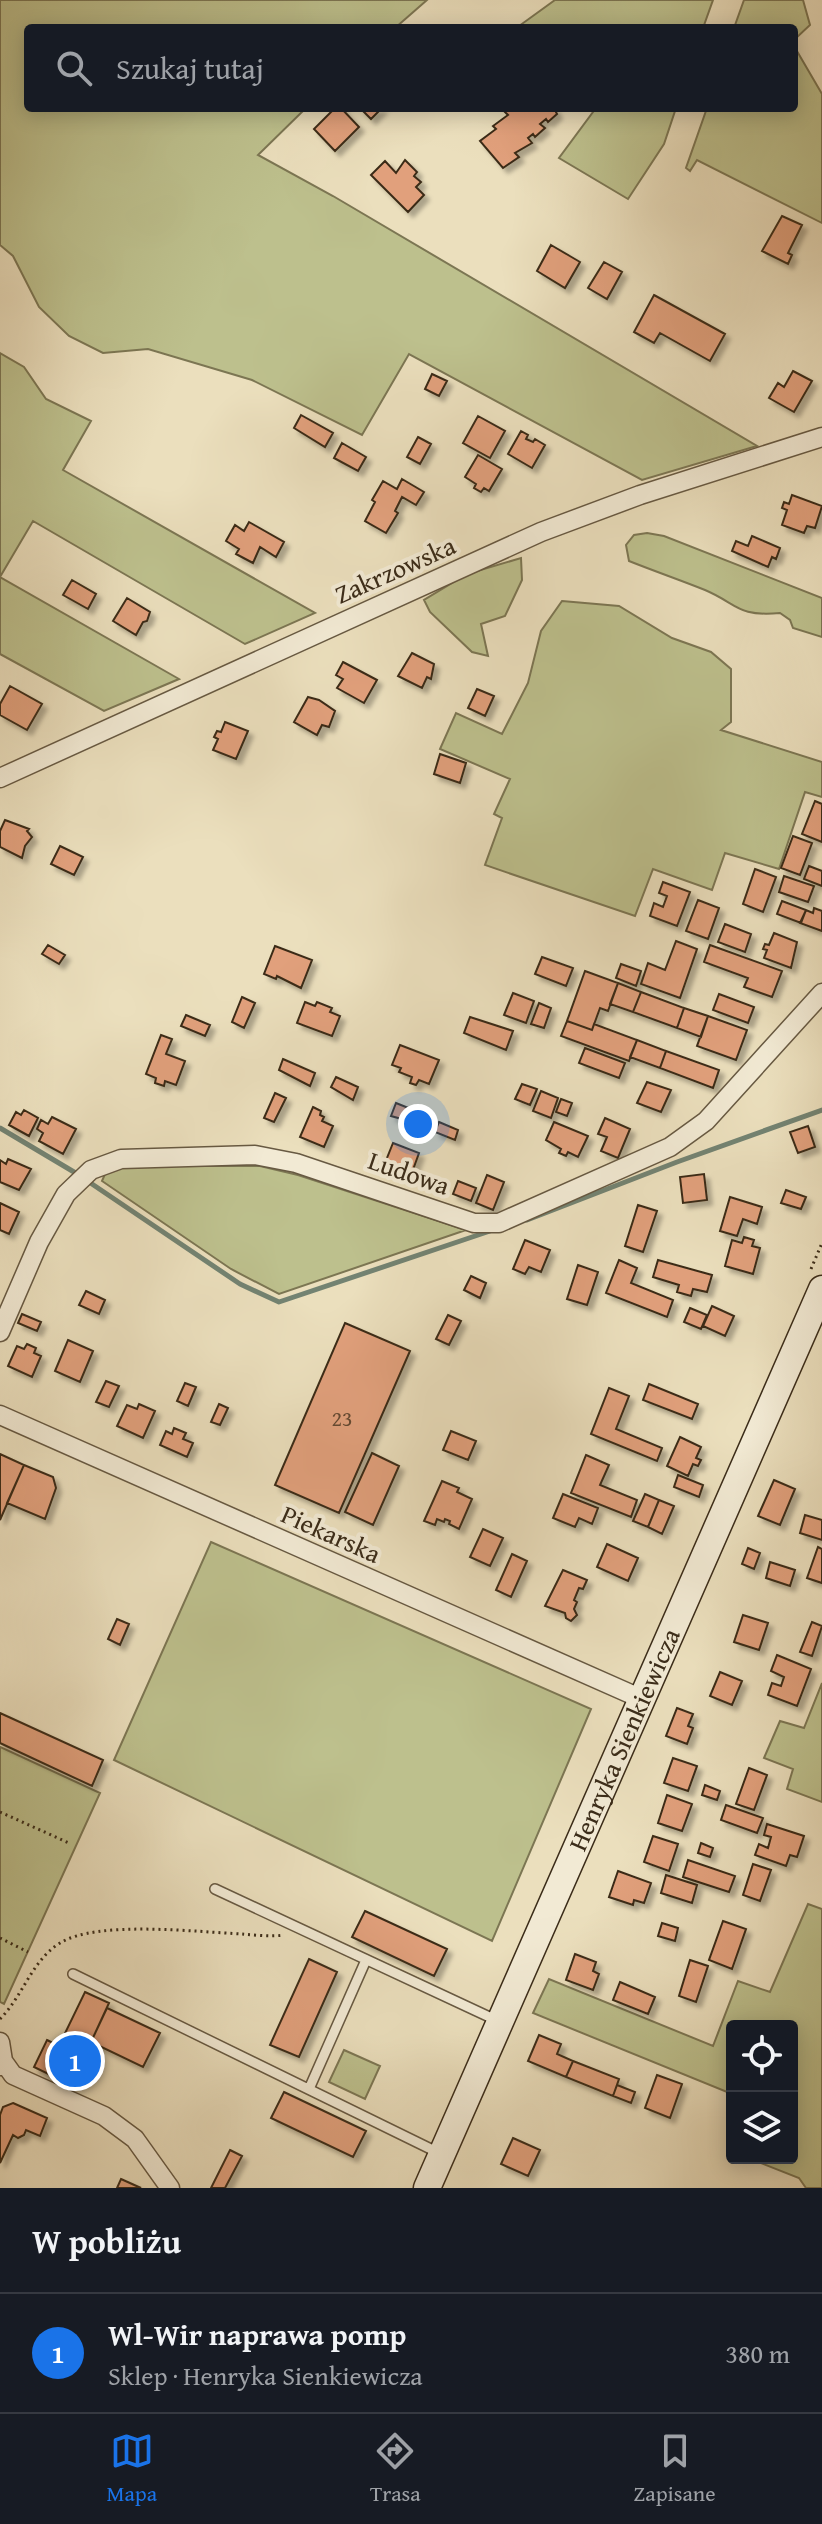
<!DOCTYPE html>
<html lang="pl">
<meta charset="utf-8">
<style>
body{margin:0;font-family:"Gentium Book Plus",serif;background:#242831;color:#f1f3f6}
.controls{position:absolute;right:24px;bottom:24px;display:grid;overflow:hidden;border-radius:8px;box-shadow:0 4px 20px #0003}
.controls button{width:72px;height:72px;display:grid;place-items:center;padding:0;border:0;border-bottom:2px solid #363941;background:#171b24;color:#f1f3f6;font:40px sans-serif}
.you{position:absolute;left:418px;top:1124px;width:28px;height:28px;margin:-20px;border:6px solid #fff;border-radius:50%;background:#1a73e8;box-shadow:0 0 0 12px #1a73e833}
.badge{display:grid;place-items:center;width:52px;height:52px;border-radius:50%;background:#1a73e8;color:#fff;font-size:26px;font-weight:700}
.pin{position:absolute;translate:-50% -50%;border:4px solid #fff;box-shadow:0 2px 8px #0006}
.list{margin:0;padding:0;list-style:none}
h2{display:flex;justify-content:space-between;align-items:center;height:104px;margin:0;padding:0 32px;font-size:34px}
h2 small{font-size:26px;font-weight:400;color:#9ea1a6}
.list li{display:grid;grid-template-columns:52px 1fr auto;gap:24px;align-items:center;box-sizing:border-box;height:120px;padding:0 32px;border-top:2px solid #363941}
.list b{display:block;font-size:30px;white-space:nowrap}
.list p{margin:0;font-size:26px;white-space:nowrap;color:#9ea1a6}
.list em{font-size:26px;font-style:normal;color:#9ea1a6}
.icon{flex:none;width:44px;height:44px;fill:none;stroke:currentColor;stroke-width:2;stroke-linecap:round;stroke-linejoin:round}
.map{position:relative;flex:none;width:822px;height:2188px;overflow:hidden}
.search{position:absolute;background:#171b24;box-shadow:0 4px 20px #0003;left:24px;right:24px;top:24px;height:88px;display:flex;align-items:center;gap:20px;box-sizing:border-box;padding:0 28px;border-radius:8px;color:#9ea1a6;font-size:30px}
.sheet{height:224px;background:#171b24}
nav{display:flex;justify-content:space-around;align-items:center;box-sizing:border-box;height:112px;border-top:2px solid #363941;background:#171b24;font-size:22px;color:#9ea1a6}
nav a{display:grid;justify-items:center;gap:4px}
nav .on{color:#1a73e8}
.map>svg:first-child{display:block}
.green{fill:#bdc08d;stroke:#7c7653;stroke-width:2}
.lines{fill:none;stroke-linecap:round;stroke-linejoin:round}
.stream{stroke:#738372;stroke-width:5}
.building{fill:#e1a07b;stroke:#3b2c19;stroke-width:2;filter:url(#shadow)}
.lane-casing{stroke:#675942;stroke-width:12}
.street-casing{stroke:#675942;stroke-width:21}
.secondary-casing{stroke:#3b2c19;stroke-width:29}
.path{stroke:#3b2c19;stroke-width:3;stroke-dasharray:2 4;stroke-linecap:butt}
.lane{stroke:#f2ead4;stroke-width:9}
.street{stroke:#f2ead4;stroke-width:18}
.secondary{stroke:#f2ead4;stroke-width:26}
.labels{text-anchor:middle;stroke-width:8;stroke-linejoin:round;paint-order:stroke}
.number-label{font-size:22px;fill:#644932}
.street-label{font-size:26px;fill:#3b2c19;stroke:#f2ead4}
</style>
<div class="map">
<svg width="822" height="2188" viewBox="0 0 822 2188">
<defs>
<filter id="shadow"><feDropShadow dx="5" dy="5" stdDeviation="2" flood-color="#0004"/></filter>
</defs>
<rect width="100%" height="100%" fill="#ebdfbd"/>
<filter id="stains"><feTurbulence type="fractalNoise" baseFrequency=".0025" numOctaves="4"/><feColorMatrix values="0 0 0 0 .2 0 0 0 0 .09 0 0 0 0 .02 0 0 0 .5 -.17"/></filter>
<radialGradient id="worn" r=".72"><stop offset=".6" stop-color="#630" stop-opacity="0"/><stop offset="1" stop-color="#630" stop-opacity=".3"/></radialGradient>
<!-- green -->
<path class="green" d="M0,0H427L395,28H28V108H306L258,155L333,196L757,446L642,480L409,354L362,435L252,380L148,349L103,353L69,336L39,307L13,256L0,245Z
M555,0H713L703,28H521L519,26Z
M744,0H803L810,25L794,40V28H734Z
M794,46L822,94V223L697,160L690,171L686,168L707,108H794Z
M596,108H676L664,144L628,199L559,158Z
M0,353L24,367L46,399L91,421L63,470L315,613L245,644L33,521L0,577L179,679L104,711L0,654Z
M647,533L664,536L822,598V637L793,628L790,620L780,613C737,617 738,604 705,590C680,580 654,571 629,561L626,545L634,535Z
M521,558L522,580L505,616L481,624L488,656L472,652L430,612L424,600L467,574Z
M562,601L619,606L672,638L711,652L731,669V722L721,730L822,762V797L805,792L779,869L725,853L712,890L653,869L635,916L485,865L502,818L494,814L510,779L440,749L456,713L502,734L528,683L541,631Z
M126,1166H260L298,1175L466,1230L279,1294L231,1269L102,1181L105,1174Z
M211,1542L591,1709L492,1941L114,1760Z
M822,1683V1802L787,1789L793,1769L764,1758L780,1721L804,1728Z
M0,1747L100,1793L4,2004L0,2002Z
M808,1904L822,1909V2188H806L799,2178L748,2158H792V2026H732V2094L533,2013L549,1979L713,2046L738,1981L770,1992Z
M344,2050L380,2066L365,2099L329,2082Z"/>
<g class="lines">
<!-- stream -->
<path class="stream" d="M0,1128L74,1172
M92,1184L240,1284L279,1302L490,1231
M527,1220L677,1162L822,1110"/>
</g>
<!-- building -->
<path class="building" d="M335,108H341L359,127L335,151L314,129Z
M360,108H382L371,119Z
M510,108H554L557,114L548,122L546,119L540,124L545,128L535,137L533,134L528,138L532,143L515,153L519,157L503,168L480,141L496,129L493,126L508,115L505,112Z
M405,160L417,172L414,176L421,182L416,187L424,195L408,212L371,175L385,161L396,173Z
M782,216L802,225L788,253L792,255L788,264L762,251Z
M551,245L580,262L565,288L537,271Z
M604,262L622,272L607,299L588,288Z
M654,295L725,334L710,361L660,333L654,343L634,332Z
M793,371L812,381L794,412L769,398L778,383L784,387Z
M432,374L447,381L439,396L425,389Z
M301,415L333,433L325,447L294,428Z
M478,416L505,431L490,458L463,443Z
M521,431L528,435L526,439L533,442L535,439L545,445L532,468L508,454Z
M418,437L431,444L420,464L407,457Z
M342,443L366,457L358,471L334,458Z
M478,455L502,469L489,491L484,488L481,492L474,488L476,484L465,477Z
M402,479L424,492L416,505L402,497L395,511L398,513L386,533L365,521L375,502L372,500L383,481L397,489Z
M792,495L822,506L815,528L807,526L804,533L782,525L787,510L782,508L784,502L789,504Z
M249,522L284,542L276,557L260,547L253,563L236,554L239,549L226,541L235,525L244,531Z
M752,536L780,548L776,559L772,557L768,567L732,551L736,541L748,546Z
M72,580L96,594L88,609L63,595Z
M127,598L150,612L147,621L143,622L136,635L113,621Z
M412,653L434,664L431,679L427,677L422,688L398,676Z
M343,662L377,680L364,703L337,688L343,679L336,675Z
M10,686L42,704L27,730L0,715V704Z
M477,689L494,696L485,716L468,708Z
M308,697L319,700L335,711L329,727L322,725L317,735L294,722Z
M225,722L248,731L236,759L213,750L218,739L214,737L217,731L221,732Z
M440,754L466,763L460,783L434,774Z
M815,801L822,804V842L802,834Z
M5,820L29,829L27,831L32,837L25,846L22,858L0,847V831Z
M793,836L812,843L800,875L781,868Z
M60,846L83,857L74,875L51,864Z
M809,866L822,871V886L804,879Z
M755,869L776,877L763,912L743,904Z
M784,876L814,886L808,902L779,892Z
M663,882L690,892L677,926L650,916L654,903L663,907L667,896L659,893Z
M698,900L719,908L708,939L686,931Z
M782,901L806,910L801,923L777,914Z
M814,908L822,911V931L800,923L806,910L813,913Z
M725,924L751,934L745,952L718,942Z
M774,933L797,942L791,968L764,958L767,950L763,949L765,944L769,945Z
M676,941L697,949L680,998L641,984L648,963L665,970Z
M48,945L65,955L59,964L42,954Z
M710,945L782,971L772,997L744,987L748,978L704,962Z
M275,946L312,960L301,988L277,976L276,979L264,974Z
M542,957L573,968L566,986L535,974Z
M621,964L641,971L636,986L616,978Z
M585,971L618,983L608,1011L600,1008L592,1030L567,1021Z
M618,983L641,992L633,1012L610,1004Z
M641,992L684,1008L677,1028L633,1012Z
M513,993L534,1001L526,1023L504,1015Z
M719,994L754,1007L748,1023L713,1010Z
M242,997L255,1003L244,1028L232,1022Z
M305,1002L315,1006L317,1002L332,1008L330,1012L340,1016L332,1036L297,1023Z
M539,1003L551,1008L544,1028L531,1024Z
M684,1008L708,1016L701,1037L677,1028Z
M186,1015L210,1025L205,1036L181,1026Z
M708,1016L747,1030L736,1060L697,1046Z
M470,1017L513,1031L506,1050L464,1033Z
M567,1021L592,1030L594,1024L637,1040L629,1061L561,1036Z
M161,1035L172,1039L166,1054L185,1061L176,1085L165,1081L164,1086L155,1083L156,1078L146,1074Z
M637,1040L666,1051L660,1068L630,1057Z
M400,1045L439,1060L429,1084L419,1080L416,1085L410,1083L412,1077L399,1072L401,1068L392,1065Z
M585,1048L625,1063L619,1078L579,1063Z
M666,1051L719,1070L713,1088L660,1068Z
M283,1059L315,1073L310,1086L279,1070Z
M336,1077L358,1087L353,1100L331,1087Z
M647,1082L671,1090L661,1112L637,1103Z
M522,1084L537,1089L530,1105L515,1099Z
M541,1091L558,1098L551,1118L533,1111Z
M275,1093L286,1098L274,1122L264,1118Z
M561,1099L572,1103L567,1116L556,1112Z
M396,1103L421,1113L416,1123L391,1116Z
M313,1107L321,1111L320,1115L324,1117L322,1121L333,1126L324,1147L300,1137Z
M24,1110L38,1118L29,1136L9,1125L16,1112L21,1115Z
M52,1117L76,1129L63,1154L39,1141L43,1133L37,1129L41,1120L48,1124Z
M605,1118L630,1129L618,1158L601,1151L607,1137L598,1134Z
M439,1122L458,1130L455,1140L435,1132Z
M554,1122L588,1136L578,1157L568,1152L566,1156L559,1153L561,1149L546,1140Z
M808,1126L815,1147L798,1153L790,1132Z
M393,1143L419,1153L410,1178L383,1168Z
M8,1159L31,1169L19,1190L0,1182V1160L6,1164Z
M704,1174L707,1200L683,1203L680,1177Z
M487,1175L504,1182L493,1210L476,1203Z
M458,1181L476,1188L471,1201L453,1194Z
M786,1190L806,1197L801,1209L781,1203Z
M730,1197L762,1207L757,1224L743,1219L737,1236L720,1231Z
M0,1203L19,1212L9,1234L0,1230Z
M638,1205L657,1211L643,1252L625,1246Z
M744,1237L754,1240L752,1246L760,1248L753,1274L725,1266L732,1240L742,1243Z
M525,1240L550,1250L541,1272L529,1267L525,1274L513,1269Z
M619,1260L637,1268L631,1283L673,1300L667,1317L606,1293Z
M658,1260L712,1275L707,1292L693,1289L691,1296L677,1292L679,1285L653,1277Z
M578,1265L598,1272L587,1305L567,1299Z
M471,1276L486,1283L480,1298L464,1290Z
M86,1291L105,1300L99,1314L79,1305Z
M712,1306L734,1316L725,1336L703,1326Z
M690,1308L707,1315L701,1329L684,1322Z
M22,1314L41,1322L37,1331L18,1323Z
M448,1315L461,1321L449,1345L436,1339Z
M345,1323L410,1351L339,1513L275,1485Z
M68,1340L93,1351L80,1382L55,1371Z
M27,1344L36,1348L34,1353L41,1356L32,1377L8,1366L17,1346L24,1349Z
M106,1381L119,1386L109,1407L96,1402Z
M185,1383L196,1387L188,1406L177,1401Z
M649,1384L698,1404L692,1419L643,1400Z
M609,1388L629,1396L616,1429L662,1448L657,1461L591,1434Z
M139,1404L155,1411L143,1438L117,1426L127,1405L137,1409Z
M219,1404L228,1408L220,1425L211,1422Z
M174,1428L186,1433L183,1439L193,1443L187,1457L160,1445L166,1431L172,1434Z
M451,1431L476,1441L468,1460L443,1450Z
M680,1437L701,1447L696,1458L701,1460L698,1466L693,1464L688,1476L667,1466Z
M372,1453L399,1466L373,1525L345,1512Z
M0,1454L24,1465L0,1520Z
M586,1455L609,1465L600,1485L637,1500L631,1517L571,1493Z
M24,1465L53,1477L56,1488L45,1519L7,1503Z
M678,1475L703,1485L699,1497L674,1487Z
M774,1480L795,1489L780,1525L758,1516Z
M442,1481L459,1488L457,1492L472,1499L459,1529L449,1524L450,1521L445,1519L444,1522L437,1519L435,1525L424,1521Z
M563,1494L598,1508L592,1524L579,1518L575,1527L553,1518Z
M645,1494L659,1500L648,1527L633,1521Z
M659,1500L674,1506L662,1534L648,1527Z
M805,1515L822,1520V1540L800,1533Z
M483,1529L503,1538L490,1566L470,1557Z
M607,1544L638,1558L628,1581L597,1567Z
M818,1547L822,1549V1583L807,1578Z
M748,1548L760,1553L754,1569L742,1564Z
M512,1554L527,1561L511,1597L496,1590Z
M770,1562L795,1570L790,1586L766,1578Z
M563,1570L587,1580L583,1589L579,1588L574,1600L577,1602L574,1609L577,1615L571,1621L566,1618L565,1613L545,1606Z
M743,1615L768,1623L759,1650L734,1642Z
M117,1619L129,1624L120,1645L108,1639Z
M812,1622L822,1626L812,1656L800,1652Z
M777,1655L811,1669L797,1706L768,1695L772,1683L781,1686L784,1677L771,1671Z
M720,1672L742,1681L732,1705L710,1696Z
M677,1708L693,1714L688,1726L693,1728L687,1744L666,1736Z
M0,1713L103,1760L92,1786L0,1743Z
M673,1758L697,1766L688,1791L664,1783Z
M749,1768L767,1775L754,1810L736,1804Z
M705,1785L720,1791L717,1800L702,1795Z
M667,1795L692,1804L682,1831L658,1823Z
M726,1805L763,1818L757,1833L721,1820Z
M767,1824L804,1836L797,1857L790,1855L786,1866L755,1855L759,1844L768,1848L771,1837L764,1835Z
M653,1836L678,1844L669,1871L644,1862Z
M701,1843L713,1848L710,1857L698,1853Z
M688,1860L735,1876L729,1892L683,1877Z
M753,1864L771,1870L760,1901L743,1895Z
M618,1871L651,1883L644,1903L634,1900L633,1905L609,1897Z
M666,1875L697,1885L692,1903L661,1893Z
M365,1911L447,1949L434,1976L352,1937Z
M723,1921L746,1929L732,1969L709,1960Z
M662,1923L678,1928L675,1941L658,1936Z
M575,1954L596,1962L593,1971L599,1974L593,1990L566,1980Z
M309,1959L337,1972L299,2057L270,2045Z
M690,1960L708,1966L696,2002L679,1996Z
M620,1982L655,1997L648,2014L613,2000Z
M85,1992L109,2003L78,2070L53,2058Z
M107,2008L160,2033L143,2067L91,2042Z
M539,2035L561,2044L557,2054L573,2061L566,2077L528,2061Z
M47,2040L59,2046L53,2058L76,2069L69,2084L34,2067Z
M573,2061L619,2079L613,2096L566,2077Z
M657,2075L682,2084L670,2118L645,2108Z
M617,2085L635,2092L631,2103L613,2096Z
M284,2092L366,2131L353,2157L271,2118Z
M13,2103L47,2118L40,2136L26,2130L24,2135L18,2138L13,2135L0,2163V2115L3,2107Z
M513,2138L540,2150L528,2176L501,2164Z
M230,2150L242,2156L225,2188H211Z
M121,2179L141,2188H117Z"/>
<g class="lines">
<defs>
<path id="lane" d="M215,1889L498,2021
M73,1974L439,2153
M309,2089L366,1960"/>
<path id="street" d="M0,778L541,532L640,495L822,437
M0,1332L39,1242L66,1194L91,1170L121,1159L255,1155L296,1163L474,1223H499L670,1147L706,1121L822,993
M0,1415L642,1699
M0,2042L3,2061L0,2066
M3,2061L13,2075L104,2116L135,2139L170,2188"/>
<g id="secondary">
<path id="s1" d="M427,2188L822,1289"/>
</g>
</defs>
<!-- lane casing -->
<use href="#lane" class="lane-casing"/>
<!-- street casing -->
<use href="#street" class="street-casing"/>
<!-- secondary casing -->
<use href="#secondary" class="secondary-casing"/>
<!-- path -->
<path class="path" d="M811,1269L822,1243
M0,1812L69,1843
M0,1938L28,1952
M0,2019C23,1996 32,1960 60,1943C97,1920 197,1932 242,1934C255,1935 271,1937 284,1935"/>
<!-- lane -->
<use href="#lane" class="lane"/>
<!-- street -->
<use href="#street" class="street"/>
<!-- secondary -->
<use href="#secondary" class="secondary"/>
</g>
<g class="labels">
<!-- number labels -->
<g class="number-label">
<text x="342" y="1426">23</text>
</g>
<!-- street labels -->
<g class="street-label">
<text transform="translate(395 570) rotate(-24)" y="9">Zakrzowska</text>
<text transform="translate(409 1173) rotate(19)" y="9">Ludowa</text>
<text transform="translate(331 1534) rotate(24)" y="9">Piekarska</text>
<text dy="9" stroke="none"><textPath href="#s1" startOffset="490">Henryka Sienkiewicza</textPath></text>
</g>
</g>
<rect width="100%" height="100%" filter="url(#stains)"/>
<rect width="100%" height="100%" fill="url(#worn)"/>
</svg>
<div class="controls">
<button><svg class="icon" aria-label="locate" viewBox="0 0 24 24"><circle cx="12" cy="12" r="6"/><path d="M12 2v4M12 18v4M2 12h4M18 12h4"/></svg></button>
<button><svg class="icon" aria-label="layers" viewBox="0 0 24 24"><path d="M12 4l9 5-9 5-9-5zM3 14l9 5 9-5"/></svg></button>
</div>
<div class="you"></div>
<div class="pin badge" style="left:75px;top:2061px">1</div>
<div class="search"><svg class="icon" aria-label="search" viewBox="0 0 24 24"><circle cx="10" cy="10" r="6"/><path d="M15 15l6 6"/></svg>Szukaj tutaj</div>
</div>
<section class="sheet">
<h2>W pobliżu<small></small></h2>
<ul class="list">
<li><span class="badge">1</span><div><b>Wl-Wir naprawa pomp</b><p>Sklep · Henryka Sienkiewicza</p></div><em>380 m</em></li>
</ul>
</section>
<nav>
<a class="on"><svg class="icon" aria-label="map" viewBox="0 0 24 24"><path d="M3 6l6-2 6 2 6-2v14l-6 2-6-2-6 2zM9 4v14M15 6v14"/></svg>Mapa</a>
<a><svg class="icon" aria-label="directions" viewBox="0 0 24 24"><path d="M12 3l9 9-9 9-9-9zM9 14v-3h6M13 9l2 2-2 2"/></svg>Trasa</a>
<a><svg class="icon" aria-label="saved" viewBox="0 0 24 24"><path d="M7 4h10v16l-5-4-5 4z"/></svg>Zapisane</a>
</nav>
